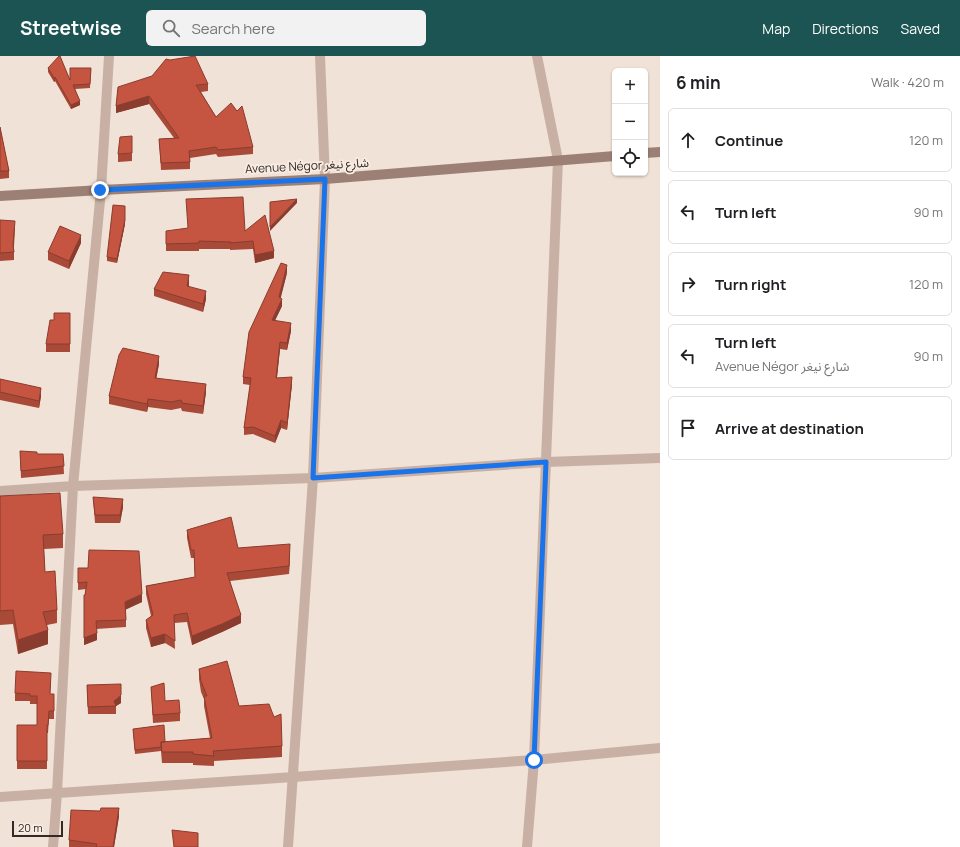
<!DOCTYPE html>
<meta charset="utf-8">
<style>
body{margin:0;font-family:Manrope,"Noto Sans Arabic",sans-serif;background:#f2f2f2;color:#202124}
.controls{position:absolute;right:12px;top:12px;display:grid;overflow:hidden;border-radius:6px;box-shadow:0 1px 3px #0004}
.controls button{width:36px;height:36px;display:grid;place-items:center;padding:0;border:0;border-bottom:1px solid #e0e0e0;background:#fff;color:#202124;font:20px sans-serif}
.scale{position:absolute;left:12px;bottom:10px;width:51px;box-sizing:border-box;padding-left:4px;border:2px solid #332925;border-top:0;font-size:11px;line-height:14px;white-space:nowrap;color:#332925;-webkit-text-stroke:3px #f9ede3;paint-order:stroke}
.stop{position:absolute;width:12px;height:12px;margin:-9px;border:3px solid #1a73e8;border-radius:50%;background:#fff}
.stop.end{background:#1a73e8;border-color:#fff;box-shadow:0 1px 4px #0008}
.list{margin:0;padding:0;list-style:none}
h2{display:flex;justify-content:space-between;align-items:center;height:52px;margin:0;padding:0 16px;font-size:17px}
h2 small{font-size:13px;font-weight:400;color:#757577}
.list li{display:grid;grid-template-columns:26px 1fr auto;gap:12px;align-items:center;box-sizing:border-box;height:64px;margin:0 8px 8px;padding:0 8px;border:1px solid #e0e0e0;border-radius:6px}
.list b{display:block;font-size:15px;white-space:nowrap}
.list p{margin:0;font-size:13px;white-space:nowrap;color:#757577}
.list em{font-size:13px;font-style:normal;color:#757577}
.icon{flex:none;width:22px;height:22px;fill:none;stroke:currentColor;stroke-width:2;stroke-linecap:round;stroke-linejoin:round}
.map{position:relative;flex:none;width:660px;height:791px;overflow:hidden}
header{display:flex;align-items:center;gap:24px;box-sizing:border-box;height:56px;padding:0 20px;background:#1c5453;color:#fff}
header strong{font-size:19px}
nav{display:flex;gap:22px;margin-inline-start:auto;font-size:14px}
.search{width:280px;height:36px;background:#f2f2f2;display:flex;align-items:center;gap:10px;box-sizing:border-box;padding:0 14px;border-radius:6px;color:#757577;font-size:15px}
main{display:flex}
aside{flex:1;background:#fff}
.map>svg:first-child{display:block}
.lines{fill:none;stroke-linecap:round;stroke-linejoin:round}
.street{stroke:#c8b1a4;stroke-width:10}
.secondary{stroke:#9c8075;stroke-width:10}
.wall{fill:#a94938}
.shaded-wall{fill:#8a3c2e}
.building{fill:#c55541;stroke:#8a3c2e}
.route{stroke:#1a73e8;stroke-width:5}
.labels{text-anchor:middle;stroke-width:3.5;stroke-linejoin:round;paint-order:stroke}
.street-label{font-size:12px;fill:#332925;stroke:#f9ede3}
</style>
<header>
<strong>Streetwise</strong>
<div class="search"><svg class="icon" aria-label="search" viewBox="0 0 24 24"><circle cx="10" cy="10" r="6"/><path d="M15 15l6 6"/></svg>Search here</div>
<nav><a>Map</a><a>Directions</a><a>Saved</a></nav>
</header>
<main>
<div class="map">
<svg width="660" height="791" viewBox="0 0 660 791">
<rect width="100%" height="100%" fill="#f1e2d7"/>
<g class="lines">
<!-- street -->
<path class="street" d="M0,435L73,430L313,422L546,406L660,402
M0,741L293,721L534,704L660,692
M53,791L57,737L73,430L101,134L109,0
M288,791L313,422L325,123L320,0
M527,791L534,704L558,104L537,0"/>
<!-- secondary -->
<path class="secondary" d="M645,97L660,96
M0,140L101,134L325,123L615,100"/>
</g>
<!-- wall -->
<path class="wall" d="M48,12L70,23L91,12L90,32L75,33L80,49L71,53L55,25L54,26L48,16Z
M208,28V35L201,36L216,61L253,91V98L218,101L216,98L190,102V113L161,114L159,83L174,82L149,48L116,57L118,31Z
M0,71L9,115V122L0,123Z
M132,97V105L118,106V98Z
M0,164L15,172L14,191V204L0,205Z
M125,168L117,207L107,205V201Z
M166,175H245L274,202L255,207L253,193L230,194V193H199V195H166Z
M81,187L69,213L48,204V196Z
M287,217L280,242L282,250L275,264L291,275L287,294L280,293L277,322L292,328L287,374L281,372L275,387L253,378L244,379V372L250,329L243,328V321Z
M189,227V231L206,243L203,256L154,240V233Z
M70,257V296H46V288Z
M159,308L156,322L206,336L203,358L182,355L181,352L171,354L148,351L147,356L109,348V340Z
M0,323L41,340L39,352L0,344Z
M20,395L37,398H63L64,418L21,422Z
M0,440L63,478V492L44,493L45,516L57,554V567L47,569L48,588L18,598L13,568L0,569Z
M93,441L123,451L120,467H95Z
M187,474L238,492L290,497L289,518L230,525L241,567L222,576L192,589L187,566L174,567L175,593L165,587L151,591L146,572V564L151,560L146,538V530L195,521L194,502H191L187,482Z
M78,512L142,546L126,553V571L96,573L97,584L84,589L85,539L86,533L78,534Z
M199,613L282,690V701L214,705V710L193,709V707H162L161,695L135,698L133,673L165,686L210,682L204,650V643L201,636L199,623Z
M51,625L50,638H54V663H49L48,677H47V713H17V669H37V648H30V645H15V637Z
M87,629L121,647L116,650V658H88Z
M151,631L165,645L180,657V665L153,667Z
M100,755L119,760L114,791H69V784Z"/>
<!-- shaded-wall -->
<path class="shaded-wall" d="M55,21V25L54,26V22Z
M149,40V48L116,57V50Z
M80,45V49L71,53V49Z
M297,143V147L270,175V171Z
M125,150V168L117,207V203Z
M81,179V187L69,213V205Z
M274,195V202L255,207V199Z
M287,209V217L279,249V241Z
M189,219V227L187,238V230Z
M206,235V243L203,256V248Z
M282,243V250L272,271V264Z
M291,267V275L287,294V287Z
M280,286V293L276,329V322Z
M159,300V308L155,330V322Z
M292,321V328L287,374V367Z
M206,328V336L203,358V350Z
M41,332V340L39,352V345Z
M148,343V351L147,356V348Z
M281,364V372L275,387V380Z
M123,443V451L120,467V459Z
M290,488V497L289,518V510Z
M142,538V546L125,554V546Z
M241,559V567L222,576L192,589V580Z
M48,574V588L18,598V584Z
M97,577V584L84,589V582Z
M165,578V587L151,591V582Z
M121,639V647L116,650L114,645Z
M119,752V760L114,791H113Z"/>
<!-- building -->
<path class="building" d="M59,0H60L70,24V12H91L90,28L73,29L80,45L71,49L55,21L54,22L48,12Z
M195,0L208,28L196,29L216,61L231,47L237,55L242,50L253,91L218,94L216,91L189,95L190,106L161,107L159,83L179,82L149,40L116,50L118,31L152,20L166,3L170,4Z
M0,71L9,115H0Z
M132,80V97L118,98L120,81Z
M243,141L245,175L265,159L274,195L255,199L253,185L230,187L231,186L199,185V187L166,188V175L188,172L186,143Z
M297,143L270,171V146Z
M113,149L125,150V164L117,203L107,201Z
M0,164L15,165L13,189L14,196L0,197Z
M60,170L81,179L69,205L48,196Z
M281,207L287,209L279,241L282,243L272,264L291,267L287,287L280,286L276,322L292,321L287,367L281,364L275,380L253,371L244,372L251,322L243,321L249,276Z
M163,216L189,219L187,230L206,235L203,248L154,233Z
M54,257H70V288H46L50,264H54Z
M123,292L159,300L155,322L206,328L203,350L182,347L181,344L171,346L148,343L147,348L109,340L119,299Z
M0,323L41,332L39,345L0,336Z
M20,395L37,396V398H63L64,410L21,415Z
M60,437L63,478L43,479L45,516L55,515L57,554L43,556L48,574L18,584L13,554L0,555V440Z
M93,441L123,443L120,459H95Z
M231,461L238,492L290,488L289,510L227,517L241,559L222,568L192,580L187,557L174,559L175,585L165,578L151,582L146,564L153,559L146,530L195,521L194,494H191L187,474Z
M89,494L139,495L142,538L125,546L126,564L96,565L97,577L84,582V539H85L87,526L78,527V512H88Z
M227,605L239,650L269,648L274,661L281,658L282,690L213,695L214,700L193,698V696H162L161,686L212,682L204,640H207L201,625L199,613Z
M16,615L51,617L50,638H54V655H49L48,669H47V705H17V669H37V640H30V638L15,637Z
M164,627L165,645L179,644L180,657L153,659L151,631Z
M121,628V639L114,645L116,650L88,651L87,629Z
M164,669L165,686H161V691L135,694L133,673Z
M101,752H119L113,791H96L97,788L69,784L71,754L100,755Z
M172,774L198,777V791H174Z"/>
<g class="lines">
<!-- route -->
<path class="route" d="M100,134L325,123L313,422L546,406L534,704"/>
</g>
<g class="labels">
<!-- street labels -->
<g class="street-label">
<text transform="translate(307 110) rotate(-3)" y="4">Avenue Négor شارع نيغر</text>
</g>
</g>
</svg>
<div class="controls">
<button>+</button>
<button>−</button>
<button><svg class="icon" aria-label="locate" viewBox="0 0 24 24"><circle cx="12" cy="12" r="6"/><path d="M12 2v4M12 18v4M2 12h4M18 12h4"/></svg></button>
</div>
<div class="scale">20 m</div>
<div class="stop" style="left:534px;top:704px"></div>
<div class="stop end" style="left:100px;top:134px"></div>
</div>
<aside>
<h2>6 min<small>Walk · 420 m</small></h2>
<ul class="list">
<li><svg class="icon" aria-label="ahead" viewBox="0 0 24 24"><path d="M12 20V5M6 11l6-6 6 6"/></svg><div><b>Continue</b></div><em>120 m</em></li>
<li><svg class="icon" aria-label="left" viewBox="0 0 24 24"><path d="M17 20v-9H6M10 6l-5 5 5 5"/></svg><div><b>Turn left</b></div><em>90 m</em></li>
<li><svg class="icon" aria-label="right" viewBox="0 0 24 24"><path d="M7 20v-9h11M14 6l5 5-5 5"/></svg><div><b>Turn right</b></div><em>120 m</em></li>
<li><svg class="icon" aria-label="left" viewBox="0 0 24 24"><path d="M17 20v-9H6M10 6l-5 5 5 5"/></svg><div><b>Turn left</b><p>Avenue Négor شارع نيغر</p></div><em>90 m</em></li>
<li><svg class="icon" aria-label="arrive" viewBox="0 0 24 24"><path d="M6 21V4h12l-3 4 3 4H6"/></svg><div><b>Arrive at destination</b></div></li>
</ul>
</aside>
</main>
